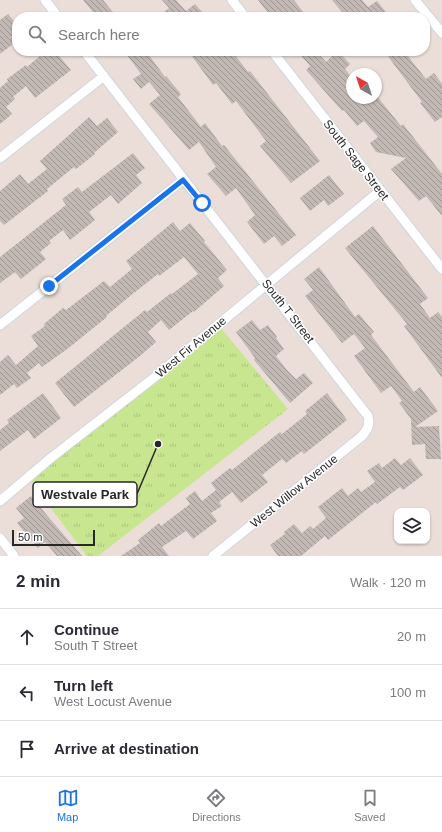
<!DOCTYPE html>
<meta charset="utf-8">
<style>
body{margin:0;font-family:Arial,sans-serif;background:#f7f7f7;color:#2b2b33}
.controls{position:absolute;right:12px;bottom:12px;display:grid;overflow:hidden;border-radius:8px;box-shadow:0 1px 3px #0004}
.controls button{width:36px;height:36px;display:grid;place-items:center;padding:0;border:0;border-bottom:1px solid #e1e1e2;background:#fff;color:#2b2b33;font:20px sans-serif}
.compass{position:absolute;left:346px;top:68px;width:36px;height:36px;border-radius:50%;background:#fff;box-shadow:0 1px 3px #0004;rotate:321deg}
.scale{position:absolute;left:12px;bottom:10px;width:83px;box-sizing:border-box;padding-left:4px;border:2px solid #272727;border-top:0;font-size:11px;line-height:14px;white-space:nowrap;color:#272727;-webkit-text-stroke:3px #fff;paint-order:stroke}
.stop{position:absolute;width:12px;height:12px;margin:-9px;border:3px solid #1a73e8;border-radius:50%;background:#fff}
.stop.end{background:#1a73e8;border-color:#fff;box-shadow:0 1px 4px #0008}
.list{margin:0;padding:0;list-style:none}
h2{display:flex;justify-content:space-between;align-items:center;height:52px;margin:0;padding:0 16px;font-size:17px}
h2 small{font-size:13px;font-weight:400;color:#7c7c81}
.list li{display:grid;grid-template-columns:26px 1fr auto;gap:12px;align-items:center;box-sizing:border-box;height:56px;padding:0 16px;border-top:1px solid #e1e1e2}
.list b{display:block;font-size:15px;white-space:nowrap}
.list p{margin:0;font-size:13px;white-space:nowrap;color:#7c7c81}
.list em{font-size:13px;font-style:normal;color:#7c7c81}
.icon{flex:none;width:22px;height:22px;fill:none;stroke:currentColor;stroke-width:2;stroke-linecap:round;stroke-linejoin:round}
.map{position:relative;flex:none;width:442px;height:556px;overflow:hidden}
.search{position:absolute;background:#fff;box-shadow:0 1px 3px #0004;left:12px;right:12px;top:12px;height:44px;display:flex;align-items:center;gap:10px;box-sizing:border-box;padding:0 14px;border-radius:16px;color:#7c7c81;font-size:15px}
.sheet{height:220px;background:#fff}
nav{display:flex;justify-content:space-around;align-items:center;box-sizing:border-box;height:56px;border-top:1px solid #e1e1e2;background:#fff;font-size:11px;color:#7c7c81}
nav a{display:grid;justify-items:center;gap:2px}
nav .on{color:#1a73e8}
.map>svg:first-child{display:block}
.park{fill:url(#park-tufts)}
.building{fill:url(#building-back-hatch)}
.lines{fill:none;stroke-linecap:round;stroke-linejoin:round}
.minor-casing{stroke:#cdd7e2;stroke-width:11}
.minor{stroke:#fff;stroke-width:9}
.route{stroke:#1a73e8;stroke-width:5}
.labels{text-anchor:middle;stroke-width:3;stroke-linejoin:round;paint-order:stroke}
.street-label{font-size:12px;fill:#272727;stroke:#fff}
.leader{fill:none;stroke:#272727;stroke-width:1.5}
.callout-dot{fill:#272727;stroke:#fff;stroke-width:1.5}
.callout{fill:#fff;stroke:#272727;stroke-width:1.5}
.callout-label{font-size:13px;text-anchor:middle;font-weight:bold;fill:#272727}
</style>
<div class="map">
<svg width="442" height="556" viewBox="0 0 442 556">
<defs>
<pattern id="park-tufts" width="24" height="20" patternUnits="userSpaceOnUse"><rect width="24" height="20" fill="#c8e690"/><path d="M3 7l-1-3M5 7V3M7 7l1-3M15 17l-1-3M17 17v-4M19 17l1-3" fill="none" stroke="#acc57c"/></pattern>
<pattern id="building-back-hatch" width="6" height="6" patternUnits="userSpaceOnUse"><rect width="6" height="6" fill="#c2b9b4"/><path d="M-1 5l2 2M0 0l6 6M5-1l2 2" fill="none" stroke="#9e9692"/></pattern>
</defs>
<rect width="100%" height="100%" fill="#ebddd8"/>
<!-- park -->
<path class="park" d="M220,327L288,409L98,556H87L29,479Z"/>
<!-- building -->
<path class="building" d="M83,0H103L117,17H97Z
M162,0H176L186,11L195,4L203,13L198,17H158L169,8Z
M258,0H294L307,17H271Z
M332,0H362L368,7L377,1L390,17H346Z
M8,14L17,25V41L0,54V20Z
M37,51H55L71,70L35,98L26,86L13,97L15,99L6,107L12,114L0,124V88L8,81L7,79L26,65L27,67L41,55Z
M124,51H146L165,77L166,76L181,94L178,97L201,127L205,123L222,146L224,145L296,235L282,246L274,236L264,244L247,222L255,215L236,188L226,196L207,174L216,167L199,142L189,150L149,104L160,95L149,82L141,89L133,79L141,74Z
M188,51H232L248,72L250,71L320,161L291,183L260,146L266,141L236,101L232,104L216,83L213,85Z
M297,51H316L326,62L338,51L350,64L345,69L352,78V98H376V95L401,126L403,124L442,174V216L426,196L419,201L391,169L406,158L376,152L370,143L378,137L364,121L357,126L344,110L342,111L306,70L310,66Z
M384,51H404L426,79L434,73L442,84V117L435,122L420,103L422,102Z
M89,117L97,126L107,118L118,132L94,153L95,154L76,169L74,167L47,189L48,191L4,225L0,221V191L20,174L28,184L47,169L40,161Z
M133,153L145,168L136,175L142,183L118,204L111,195L89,212L95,220L70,240L63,230L49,241L51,243L40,252L46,259L21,279L15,272L0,283V257L66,205L62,199L78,187L82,192Z
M329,175L344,194L328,206L324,200L310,211L300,198Z
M173,222L180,231L190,223L205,241L204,242L227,270L218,278L224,286L194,312L193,311L169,330L161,320L148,332L156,342L140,356L74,407L55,383L145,310L147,312L171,293L172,294L198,274L184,257L159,276L158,274L130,296L106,316L107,317L66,350L42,367L39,363L27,373L31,378L17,388L14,384L0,395V362L8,355L16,365L38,346L31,336L45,326L44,324L63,308L66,310L104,281L110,287L132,269L126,261Z
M373,226L428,298L420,304L430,318L438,312L442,317V378L404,326L407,324L345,248Z
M319,267L355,317L359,314L374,332L371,335L414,392L420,387L438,411L415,427L439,426L441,459H426L425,444L412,445L411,419L399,403L402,401L391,386L381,393L354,356L365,348L354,334L342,343L305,296L313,290L304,279Z
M252,320L260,330L268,325L277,337L276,338L284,349L276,356L287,370L296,379L304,373L313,383L290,403L254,360L255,358L236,332Z
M43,393L61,418L34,439L28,430L0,451V430L9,423L7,420Z
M327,393L347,420L304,454L302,451L286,463L282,459L262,475L268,482L241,503L232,492L219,502L222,506L211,513L217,521L193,539L186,531L162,547L169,556H121L140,543L138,540L159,523L161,526L190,504L186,498L195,491L202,501L216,490L211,483L230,468L232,470L280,432L282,434L307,414L305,411Z
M395,458L401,465L410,458L423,475L403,490L400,487L377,504L376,502L328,540L325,536L301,556H278L270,545L285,534L284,532L294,524L302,533L310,526L313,529L326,518L318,507L342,488L348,496L358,488L361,492L375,482L367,471L379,463L382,468Z
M31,496L51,520L82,556H57L45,542L38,548L26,534L17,523L24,518L16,508Z"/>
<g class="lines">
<defs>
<path id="minor" d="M45,0L58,17
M232,0L245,17
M415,0L442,33
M84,51L368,416C370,425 368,429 362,436L213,556
M272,51L442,269
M0,158L104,76
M0,325L183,180
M0,501L52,457L151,380L380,191
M0,538L14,556"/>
</defs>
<!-- minor casing -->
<use href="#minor" class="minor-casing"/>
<!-- minor -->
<use href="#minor" class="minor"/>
</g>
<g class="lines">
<!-- route -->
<path class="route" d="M49,286L183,180L202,203"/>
</g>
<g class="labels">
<!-- street labels -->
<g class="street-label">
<text transform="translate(356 160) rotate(52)" y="4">South Sage Street</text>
<text transform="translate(288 311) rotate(52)" y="4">South T Street</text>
<text transform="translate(191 347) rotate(-40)" y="4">West Fir Avenue</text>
<text transform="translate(294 491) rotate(-39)" y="4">West Willow Avenue</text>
</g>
</g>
<!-- callouts -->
<path class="leader" d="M158 444L137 494"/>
<circle class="callout-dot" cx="158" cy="444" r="4"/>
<rect class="callout" x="33" y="482" width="104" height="25" rx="4"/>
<g class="callout-label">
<text x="85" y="499">Westvale Park</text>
</g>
</svg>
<div class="controls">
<button><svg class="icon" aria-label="layers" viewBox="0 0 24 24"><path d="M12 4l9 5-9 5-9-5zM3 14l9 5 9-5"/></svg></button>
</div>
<svg class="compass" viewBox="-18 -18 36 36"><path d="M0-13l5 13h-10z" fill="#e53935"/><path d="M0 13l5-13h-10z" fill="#7c7c81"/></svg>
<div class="scale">50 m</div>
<div class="stop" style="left:202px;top:203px"></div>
<div class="stop end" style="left:49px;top:286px"></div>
<div class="search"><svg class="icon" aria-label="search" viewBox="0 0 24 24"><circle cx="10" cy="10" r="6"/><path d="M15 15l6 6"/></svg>Search here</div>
</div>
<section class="sheet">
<h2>2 min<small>Walk · 120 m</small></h2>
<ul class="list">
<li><svg class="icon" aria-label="ahead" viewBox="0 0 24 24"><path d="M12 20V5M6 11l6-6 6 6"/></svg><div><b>Continue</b><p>South T Street</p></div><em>20 m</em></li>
<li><svg class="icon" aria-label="left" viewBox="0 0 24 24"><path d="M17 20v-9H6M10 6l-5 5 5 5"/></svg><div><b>Turn left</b><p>West Locust Avenue</p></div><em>100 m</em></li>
<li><svg class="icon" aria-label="arrive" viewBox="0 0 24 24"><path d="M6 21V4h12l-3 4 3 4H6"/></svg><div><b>Arrive at destination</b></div></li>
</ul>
</section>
<nav>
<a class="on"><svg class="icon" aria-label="map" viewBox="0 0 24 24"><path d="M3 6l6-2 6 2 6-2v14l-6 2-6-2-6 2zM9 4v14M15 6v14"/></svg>Map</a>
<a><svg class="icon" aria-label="directions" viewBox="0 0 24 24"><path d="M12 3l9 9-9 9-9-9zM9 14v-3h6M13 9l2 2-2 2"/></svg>Directions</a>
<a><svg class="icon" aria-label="saved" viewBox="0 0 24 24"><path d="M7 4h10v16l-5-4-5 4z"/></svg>Saved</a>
</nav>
